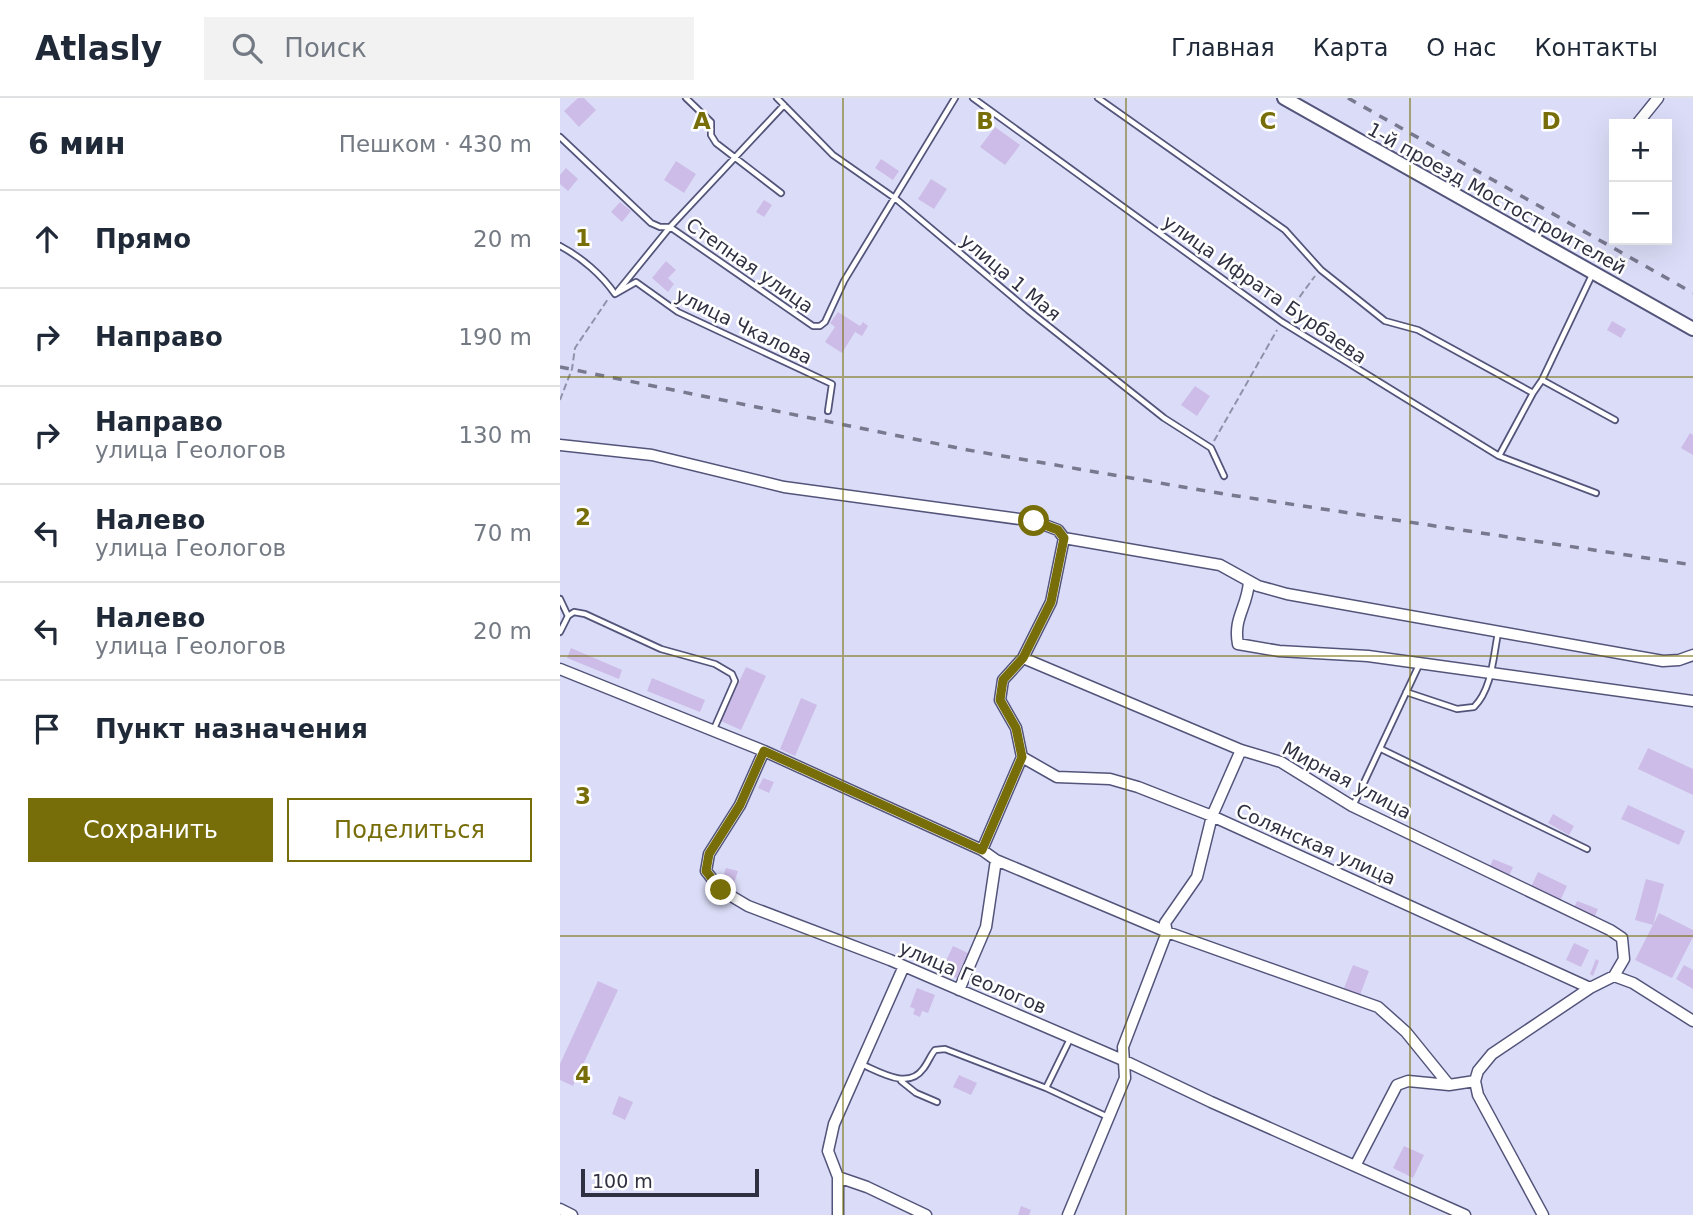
<!DOCTYPE html>
<html lang="ru">
<meta charset="utf-8">
<style>
body{margin:0;font-family:"DejaVu Sans",sans-serif;background:#f2f2f3;color:#1f2937}
.controls{position:absolute;right:21px;top:21px;display:grid;overflow:hidden;border-radius:0px;box-shadow:0 7px 28px #0002}
.controls button{width:63px;height:63px;display:grid;place-items:center;padding:0;border:0;border-bottom:2px solid #e0e1e3;background:#fff;color:#1f2937;font:35px sans-serif}
.scale{position:absolute;left:21px;bottom:18px;width:178px;box-sizing:border-box;padding-left:7px;border:4px solid #2f3041;border-top:0;font-size:19px;line-height:24px;white-space:nowrap;color:#2f3041;-webkit-text-stroke:5px #fff;paint-order:stroke}
.stop{position:absolute;width:21px;height:21px;margin:-16px;border:5px solid #776d09;border-radius:50%;background:#fff}
.stop.end{background:#776d09;border-color:#fff;box-shadow:0 2px 7px #0008}
.list{margin:0;padding:0;list-style:none}
h2{display:flex;justify-content:space-between;align-items:center;height:91px;margin:0;padding:0 28px;font-size:30px}
h2 small{font-size:23px;font-weight:400;color:#747a83}
.list li{display:grid;grid-template-columns:46px 1fr auto;gap:21px;align-items:center;box-sizing:border-box;height:98px;padding:0 28px;border-top:2px solid #e0e1e3}
.list b{display:block;font-size:26px;white-space:nowrap}
.list p{margin:0;font-size:23px;white-space:nowrap;color:#747a83}
.list em{font-size:23px;font-style:normal;color:#747a83}
.actions{display:flex;gap:14px;padding:21px 28px}
.actions a{flex:1;padding:16px 0;border:2px solid #776d09;border-radius:0px;text-align:center;font-size:24px;color:#776d09}
.actions .main{background:#776d09;color:#fff}
.icon{flex:none;width:38px;height:38px;fill:none;stroke:currentColor;stroke-width:2;stroke-linecap:round;stroke-linejoin:round}
.map{position:relative;flex:none;width:1133px;height:1117px;overflow:hidden}
header{display:flex;align-items:center;gap:42px;box-sizing:border-box;height:98px;padding:0 35px;background:#fff;border-bottom:2px solid #e0e1e3}
header strong{font-size:33px}
nav{display:flex;gap:38px;margin-inline-start:auto;font-size:24px}
.search{width:490px;height:63px;background:#f2f2f3;display:flex;align-items:center;gap:18px;box-sizing:border-box;padding:0 24px;border-radius:0px;color:#747a83;font-size:26px}
main{display:flex}
aside{flex:1;background:#fff}
.map>svg:first-child{display:block}
.building{fill:#cdbce7}
.lines{fill:none;stroke-linecap:round;stroke-linejoin:round}
.service-casing{stroke:#53547a;stroke-width:8}
.minor-casing{stroke:#53547a;stroke-width:13}
.tertiary-casing{stroke:#53547a;stroke-width:16}
.path{stroke:#9192a9;stroke-width:2;stroke-dasharray:7 3.5;stroke-linecap:butt}
.service{stroke:#fff;stroke-width:4.5}
.minor{stroke:#fff;stroke-width:10}
.tertiary{stroke:#fff;stroke-width:12}
.rail{stroke:#78798f;stroke-width:3.5;stroke-dasharray:9 9;stroke-linecap:butt}
.route{stroke:#776d09;stroke-width:9}
.grid{fill:none;stroke:#776d09;stroke-width:2;stroke-opacity:0.55}
.labels{text-anchor:middle;stroke-width:5;stroke-linejoin:round;paint-order:stroke}
.street-label{font-size:19px;fill:#2f3041;stroke:#fff}
.grid-label{font-size:23px;text-anchor:middle;font-weight:bold;fill:#776d09;stroke:#fff;stroke-width:5;stroke-linejoin:round;paint-order:stroke}
</style>
<header>
<strong>Atlasly</strong>
<div class="search"><svg class="icon" aria-label="search" viewBox="0 0 24 24"><circle cx="10" cy="10" r="6"/><path d="M15 15l6 6"/></svg>Поиск</div>
<nav><a>Главная</a><a>Карта</a><a>О нас</a><a>Контакты</a></nav>
</header>
<main>
<aside>
<h2>6 мин<small>Пешком · 430 m</small></h2>
<ul class="list">
<li><svg class="icon" aria-label="ahead" viewBox="0 0 24 24"><path d="M12 20V5M6 11l6-6 6 6"/></svg><div><b>Прямо</b></div><em>20 m</em></li>
<li><svg class="icon" aria-label="right" viewBox="0 0 24 24"><path d="M7 20v-9h11M14 6l5 5-5 5"/></svg><div><b>Направо</b></div><em>190 m</em></li>
<li><svg class="icon" aria-label="right" viewBox="0 0 24 24"><path d="M7 20v-9h11M14 6l5 5-5 5"/></svg><div><b>Направо</b><p>улица Геологов</p></div><em>130 m</em></li>
<li><svg class="icon" aria-label="left" viewBox="0 0 24 24"><path d="M17 20v-9H6M10 6l-5 5 5 5"/></svg><div><b>Налево</b><p>улица Геологов</p></div><em>70 m</em></li>
<li><svg class="icon" aria-label="left" viewBox="0 0 24 24"><path d="M17 20v-9H6M10 6l-5 5 5 5"/></svg><div><b>Налево</b><p>улица Геологов</p></div><em>20 m</em></li>
<li><svg class="icon" aria-label="arrive" viewBox="0 0 24 24"><path d="M6 21V4h12l-3 4 3 4H6"/></svg><div><b>Пункт назначения</b></div></li>
</ul>
<div class="actions"><a class="main">Сохранить</a><a>Поделиться</a></div>
</aside>
<div class="map">
<svg width="1133" height="1117" viewBox="0 0 1133 1117">
<rect width="100%" height="100%" fill="#dbddf8"/>
<!-- building -->
<path class="building" d="M18,0H24L36,12L19,29L4,13Z
M435,29L460,47L445,67L420,49Z
M321,61L339,73L333,82L315,70Z
M116,63L136,76L124,95L104,82Z
M6,70L18,81L8,93L0,86V77Z
M371,81L387,91L374,111L358,101Z
M204,102L212,107L204,119L196,114Z
M60,104L71,113L62,124L51,114Z
M106,163L116,172L108,180L114,186L108,194L92,180Z
M278,214L300,228L303,224L308,228L302,238L295,234L282,255L265,244L275,229L270,225Z
M1052,223L1066,231L1061,240L1047,232Z
M635,288L650,298L637,318L621,307Z
M1130,335L1133,337V357L1121,350Z
M11,550L62,572L59,581L7,560Z
M186,569L206,578L181,632L161,623Z
M92,580L145,602L140,614L87,593Z
M241,600L257,607L235,658L220,651Z
M1088,650L1133,671V697L1078,671Z
M203,680L214,684L209,695L198,690Z
M1068,707L1125,733L1119,747L1061,721Z
M993,716L1014,728L1009,737L988,725Z
M933,761L953,769L949,778L930,769Z
M166,770L178,773L174,785L162,781Z
M978,774L1007,788L1000,803L971,789Z
M1086,781L1104,786L1093,827L1075,822Z
M1017,803L1038,811L1033,822L1012,814Z
M1099,815L1133,832V839L1112,880L1075,862Z
M1014,845L1029,852L1021,869L1006,862Z
M393,848L410,856L398,881L381,873Z
M1036,861L1039,863L1033,878L1030,876Z
M793,867L809,873L800,897L784,890Z
M1124,867L1133,872V891L1116,881Z
M38,883L58,892L13,988L0,982V966Z
M357,890L375,897L368,915L362,913L360,919L353,916L355,911L350,909Z
M399,977L417,985L411,997L393,989Z
M59,998L73,1004L65,1022L52,1016Z
M844,1048L864,1057L853,1080L833,1070Z
M461,1108L471,1112L469,1117H458Z"/>
<g class="lines">
<defs>
<path id="service" d="M126,0L151,24V37L156,45L221,95
M217,0L273,57L336,101L468,212L604,320L651,350L664,378
M413,0L722,224L939,358L1036,395
M538,0L725,132L761,172L825,223L858,232L973,295L939,358
M0,39L91,125L100,129H110L253,228H260L265,224L284,183L395,0
M0,148C21,159 42,177 55,196L76,184L118,214L272,286L268,313
M58,193L110,129L224,7
M982,282L1055,322
M973,295L982,282L1032,177
M0,501L8,518
M0,534L8,518L14,514L25,516L101,551L155,566L172,576L175,583L153,633
M846,594L897,611L914,609C932,591 933,560 938,535
M821,651L1027,751
M793,708L859,567
M301,966C320,974 348,992 363,971C368,965 370,958 375,952L385,951L486,990L548,1019
M341,983L356,995L377,1004
M486,990L510,941"/>
<path id="minor" d="M1077,26L1098,0
M0,347L92,357L224,389L474,423L498,432L504,440L660,467L698,488L727,496L1103,563L1119,562L1133,557
M689,484C687,510 673,520 678,546L719,553L808,558L1133,603
M463,560L681,652L721,664L792,708L1050,832L1062,840L1064,861L1054,878
M0,571L204,653L422,752L436,762L607,834L818,909L846,934L889,987
M204,653L180,707L149,756L146,773L161,792L188,808L330,862L565,963L651,1004L905,1117
M462,659L497,679L550,681L578,689L652,718L1030,890
M422,752L462,659L456,630L440,602L443,582L463,560L491,504L504,440
M399,892L426,829L436,762
M795,1068L837,987L848,983L889,987L915,983
M278,1079L307,1089L366,1117
M0,1111L12,1117
M278,1117V1079L268,1053L274,1026L344,868
M508,1117L565,980L563,949L607,834L605,825L637,779L652,718L681,652
M983,1117L918,997L915,983L918,973L932,956L1030,890L1054,878L1073,885L1133,923"/>
<path id="tertiary" d="M724,0L1133,231"/>
</defs>
<!-- service casing -->
<use href="#service" class="service-casing"/>
<!-- minor casing -->
<use href="#minor" class="minor-casing"/>
<!-- tertiary casing -->
<use href="#tertiary" class="tertiary-casing"/>
<!-- path -->
<path class="path" d="M727,216L755,178
M0,302L12,271L15,250L48,201
M654,343L717,232"/>
<!-- service -->
<use href="#service" class="service"/>
<!-- minor -->
<use href="#minor" class="minor"/>
<!-- tertiary -->
<use href="#tertiary" class="tertiary"/>
<!-- rail -->
<path class="rail" d="M788,0L1133,195
M0,269L408,352L664,396L1133,467"/>
</g>
<g class="lines">
<!-- route -->
<path class="route" d="M161,792L146,773L149,756L180,707L204,653L422,752L462,659L456,630L440,602L443,582L463,560L491,504L504,440L498,432L474,423"/>
</g>
<!-- grid -->
<path class="grid" d="M283,0V1117M566,0V1117M850,0V1117M0,279H1133M0,558H1133M0,838H1133"/>
<g class="labels">
<!-- street labels -->
<g class="street-label">
<text transform="translate(937 100) rotate(29)" y="7">1-й проезд Мостостроителей</text>
<text transform="translate(190 167) rotate(35)" y="7">Степная улица</text>
<text transform="translate(451 179) rotate(40)" y="7">улица 1 Мая</text>
<text transform="translate(705 191) rotate(35)" y="7">улица Ифрата Бурбаева</text>
<text transform="translate(184 228) rotate(26)" y="7">улица Чкалова</text>
<text transform="translate(787 682) rotate(28)" y="7">Мирная улица</text>
<text transform="translate(756 746) rotate(24)" y="7">Солянская улица</text>
<text transform="translate(413 879) rotate(23)" y="7">улица Геологов</text>
</g>
</g>
<g class="grid-label">
<text x="142" y="31">A</text>
<text x="425" y="31">B</text>
<text x="708" y="31">C</text>
<text x="991" y="31">D</text>
<text x="23" y="148">1</text>
<text x="23" y="427">2</text>
<text x="23" y="706">3</text>
<text x="23" y="985">4</text>
</g>
</svg>
<div class="controls">
<button>+</button>
<button>−</button>
</div>
<div class="scale">100 m</div>
<div class="stop" style="left:474px;top:423px"></div>
<div class="stop end" style="left:161px;top:792px"></div>
</div>
</main>
